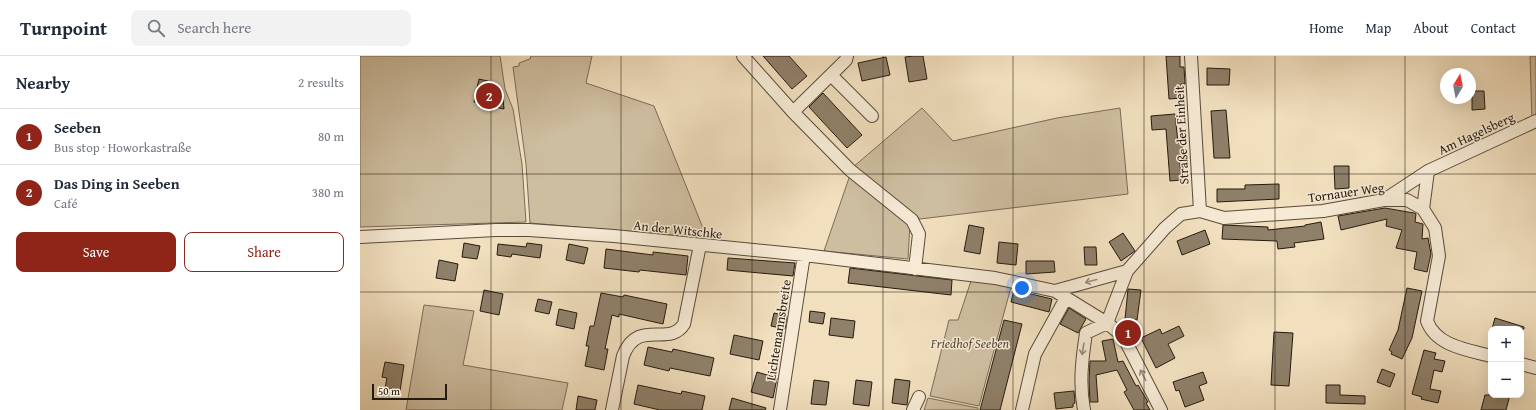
<!DOCTYPE html>
<meta charset="utf-8">
<style>
body{margin:0;font-family:"Gentium Book Plus",serif;background:#f2f2f3;color:#1f2937}
.controls{position:absolute;right:12px;bottom:12px;display:grid;overflow:hidden;border-radius:8px;box-shadow:0 4px 16px #0002}
.controls button{width:36px;height:36px;display:grid;place-items:center;padding:0;border:0;border-bottom:1px solid #e0e1e3;background:#fff;color:#1f2937;font:20px sans-serif}
.compass{position:absolute;left:1080px;top:12px;width:36px;height:36px;border-radius:50%;background:#fff;box-shadow:0 4px 16px #0002;rotate:10deg}
.scale{position:absolute;left:12px;bottom:10px;width:75px;box-sizing:border-box;padding-left:4px;border:2px solid #251a0f;border-top:0;font-size:11px;line-height:14px;white-space:nowrap;color:#251a0f;-webkit-text-stroke:3px #f6ead5;paint-order:stroke}
.you{position:absolute;left:662px;top:232px;width:14px;height:14px;margin:-10px;border:3px solid #fff;border-radius:50%;background:#1a73e8;box-shadow:0 0 0 6px #1a73e833}
.badge{display:grid;place-items:center;width:26px;height:26px;border-radius:50%;background:#8f2418;color:#fff;font-size:13px;font-weight:700}
.pin{position:absolute;translate:-50% -50%;border:2px solid #fff;box-shadow:0 1px 4px #0006}
.list{margin:0;padding:0;list-style:none}
h2{display:flex;justify-content:space-between;align-items:center;height:52px;margin:0;padding:0 16px;font-size:17px}
h2 small{font-size:13px;font-weight:400;color:#747a83}
.list li{display:grid;grid-template-columns:26px 1fr auto;gap:12px;align-items:center;box-sizing:border-box;height:56px;padding:0 16px;border-top:1px solid #e0e1e3}
.list b{display:block;font-size:15px;white-space:nowrap}
.list p{margin:0;font-size:13px;white-space:nowrap;color:#747a83}
.list em{font-size:13px;font-style:normal;color:#747a83}
.actions{display:flex;gap:8px;padding:12px 16px}
.actions a{flex:1;padding:9px 0;border:1px solid #8f2418;border-radius:8px;text-align:center;font-size:14px;color:#8f2418}
.actions .main{background:#8f2418;color:#fff}
.icon{flex:none;width:22px;height:22px;fill:none;stroke:currentColor;stroke-width:2;stroke-linecap:round;stroke-linejoin:round}
.map{position:relative;flex:none;width:1176px;height:354px;overflow:hidden}
header{display:flex;align-items:center;gap:24px;box-sizing:border-box;height:56px;padding:0 20px;background:#fff;border-bottom:1px solid #e0e1e3}
header strong{font-size:19px}
nav{display:flex;gap:22px;margin-inline-start:auto;font-size:14px}
.search{width:280px;height:36px;background:#f2f2f3;display:flex;align-items:center;gap:10px;box-sizing:border-box;padding:0 14px;border-radius:8px;color:#747a83;font-size:15px}
main{display:flex}
aside{flex:1;background:#fff}
.map>svg:first-child{display:block}
.green{fill:#cebea0;stroke:#7a6c58}
.building{fill:#8f806a;stroke:#251a0f}
.lines{fill:none;stroke-linecap:round;stroke-linejoin:round}
.minor-casing{stroke:#584b3b;stroke-width:14}
.minor{stroke:#f6ead5;stroke-width:12}
.oneway{stroke:#988c7c}
.grid{fill:none;stroke:#251a0f;stroke-width:1;stroke-opacity:0.55}
.labels{text-anchor:middle;stroke-width:3;stroke-linejoin:round;paint-order:stroke}
.street-label{font-size:13px;fill:#251a0f;stroke:#f6ead5}
.park-label{font-size:13px;font-style:italic;fill:#584b3a;stroke:#f6ead5}
</style>
<header>
<strong>Turnpoint</strong>
<div class="search"><svg class="icon" aria-label="search" viewBox="0 0 24 24"><circle cx="10" cy="10" r="6"/><path d="M15 15l6 6"/></svg>Search here</div>
<nav><a>Home</a><a>Map</a><a>About</a><a>Contact</a></nav>
</header>
<main>
<aside>
<h2>Nearby<small>2 results</small></h2>
<ul class="list">
<li><span class="badge">1</span><div><b>Seeben</b><p>Bus stop · Howorkastraße</p></div><em>80 m</em></li>
<li><span class="badge">2</span><div><b>Das Ding in Seeben</b><p>Café</p></div><em>380 m</em></li>
</ul>
<div class="actions"><a class="main">Save</a><a>Share</a></div>
</aside>
<div class="map">
<svg width="1176" height="354" viewBox="0 0 1176 354">
<rect width="100%" height="100%" fill="#f1dfbe"/>
<filter id="stains"><feTurbulence type="fractalNoise" baseFrequency=".005" numOctaves="4"/><feColorMatrix values="0 0 0 0 .2 0 0 0 0 .09 0 0 0 0 .02 0 0 0 .5 -.17"/></filter>
<radialGradient id="worn" r=".72"><stop offset=".6" stop-color="#630" stop-opacity="0"/><stop offset="1" stop-color="#630" stop-opacity=".3"/></radialGradient>
<!-- green -->
<path class="green" d="M0,0H140L145,33L153,53L162,108L166,166L0,171Z
M171,0H232L226,27L294,50L347,182L170,167L166,108L153,11L159,10V7L170,3Z
M1170,0H1176V63L1172,65Z
M562,52L593,85L697,62L760,52L768,138L560,163L492,112Z
M490,119L550,167L548,203L464,195Z
M611,225L630,226L651,231L619,350L570,340L589,264H598Z
M64,249L114,255L103,309L208,327L202,354H46Z
M568,342L618,352V354H564Z"/>
<!-- building -->
<path class="building" d="M403,0H429L447,20L432,33Z
M554,0H563L567,23L549,26L545,1Z
M806,0H820V11H824L825,28H821L822,42L809,43Z
M526,1L530,19L502,25L498,7Z
M847,12L870,13L869,29H847Z
M119,23L136,27L135,32L142,33L144,53L114,46Z
M1112,35H1124L1125,53L1112,54Z
M463,37L502,79L487,92L449,51Z
M866,54L870,102H854L851,55Z
M815,58L818,87H822L823,101H819L822,124L810,125L806,73L792,74L791,60Z
M974,110H989V132L975,133Z
M919,128V143L857,146V133H885V129Z
M1025,152L1054,157L1056,158L1055,166L1063,168L1062,183L1068,182L1071,198L1067,216L1054,213L1057,196L1036,192L1042,174L1026,170L1027,163L981,174L978,160Z
M961,166L964,183L934,187L935,191L918,193L917,185L862,183L863,169L908,171V174L945,170V169Z
M609,169L624,172L620,198L604,195Z
M845,174L850,188L822,199L817,185Z
M763,177L775,195L761,205L749,186Z
M639,186L658,188L656,209L637,207Z
M104,187L120,190L117,203L102,201Z
M167,187L182,189L180,202L152,198L151,201L137,199L138,188L166,191Z
M209,188L228,192L224,208L206,204Z
M724,191H736L737,209H725Z
M246,193L293,199V196L328,200L326,219L280,214L279,216L244,212Z
M368,202L435,207L433,220L367,214Z
M79,204L98,208L95,225L76,222Z
M666,205H694L695,216L666,218Z
M490,212L592,224L591,239L488,227Z
M1047,232L1062,235L1052,282L1042,303L1031,298L1032,296L1029,294L1038,274Z
M768,233L781,234L777,264L765,263Z
M124,234L143,238L139,259L120,255Z
M654,234L692,243L689,256L651,246Z
M241,237L263,241L264,239L307,248L303,268L259,258V261L252,259L245,293H248L244,314L225,310L229,290H226L230,270H234Z
M178,243L192,246L189,258L175,255Z
M709,252L726,263L718,277L700,268Z
M199,253L217,257L214,273L196,269Z
M450,255L465,257L463,268L449,266Z
M414,257L427,260L425,273L411,270Z
M471,262L495,265L493,282L469,279Z
M1135,262L1164,271V273H1132Z
M644,264L662,268L640,354H620Z
M819,270L824,280L808,288L815,302L796,312L781,282L800,273L802,278Z
M914,276L933,277L929,330L911,329Z
M374,279L403,285L399,304L370,298Z
M753,283L758,306L763,305L776,330L778,329L788,346L786,347L790,354H774L764,336L767,334L757,314L736,319L738,346H730L729,325L730,305H746L742,285Z
M288,291L312,296L313,293L354,302L350,320L310,312L309,315L284,309Z
M1064,294L1076,297L1074,303L1085,305L1082,316L1074,314L1070,333L1081,335L1078,347L1061,343L1062,341L1052,338Z
M25,306L44,309L40,335L25,332L27,322L22,321Z
M1022,313L1035,318L1030,331L1017,326Z
M397,316L417,322L413,342L391,336Z
M843,316L847,327L839,330L844,344L825,351L819,334L816,335L813,326Z
M535,323L550,325L547,349L532,347Z
M454,324L469,326L466,349L451,348Z
M496,324L512,326L509,350L493,348Z
M278,329L321,338L322,335L345,340L342,354H300L274,348Z
M966,329H980V339L1005,340V348L966,347Z
M714,335L715,347L713,348V351L696,353L694,337Z
M1125,339H1150L1146,354H1121Z
M218,340L237,344L235,354H216Z
M372,342L406,352L405,354H369Z"/>
<g class="lines">
<defs>
<path id="minor" d="M383,0L433,56L490,114L552,164L559,178L555,213
M831,0L840,155
M471,19L512,60
M433,56L486,4L487,0
M1024,144L1068,115L1176,65
M1063,153L1068,115
M0,181L136,174H169L254,180L444,199L635,222L695,235L747,267L763,280L801,354
M695,235L767,215
M747,267L767,215L805,172L821,158L840,155L864,162L963,155L1024,144H1047L1063,153L1075,172L1079,200L1067,265C1076,290 1108,294 1131,300
M1161,308L1176,312
M252,354L263,300C278,261 309,292 324,268L340,189
M420,354L444,199
M553,354L559,341
M662,354L675,298L706,242
M724,354C719,328 722,303 726,277L747,267"/>
</defs>
<!-- minor casing -->
<use href="#minor" class="minor-casing"/>
<!-- minor -->
<use href="#minor" class="minor"/>
</g>
<!-- one-way arrows -->
<defs><path id="oneway-shaft" d="M-6 0H5M1.5-3L5.5 0L1.5 3" fill="none" stroke-width="1.6" stroke-linecap="round" stroke-linejoin="round"/></defs>
<g class="oneway">
<use href="#oneway-shaft" transform="translate(731 225) rotate(165)"/>
<use href="#oneway-shaft" transform="translate(723 293) rotate(99)"/>
<use href="#oneway-shaft" transform="translate(783 319) rotate(-117)"/>
</g>
<!-- grid -->
<path class="grid" d="M131,0V354M261,0V354M392,0V354M523,0V354M653,0V354M784,0V354M915,0V354M1045,0V354M0,118H1176M0,236H1176"/>
<g class="labels">
<!-- street labels -->
<g class="street-label">
<text transform="translate(1116 77) rotate(-25)" y="5">Am Hagelsberg</text>
<text transform="translate(821 79) rotate(-93)" y="5">Straße der Einheit</text>
<text transform="translate(986 136) rotate(-8)" y="5">Tornauer Weg</text>
<text transform="translate(318 173) rotate(6)" y="5">An der Witschke</text>
<text transform="translate(418 274) rotate(-81)" y="5">Lichtemannsbreite</text>
</g>
<!-- park labels -->
<g class="park-label">
<text x="610" y="292">Friedhof Seeben</text>
</g>
</g>
<rect width="100%" height="100%" filter="url(#stains)"/>
<rect width="100%" height="100%" fill="url(#worn)"/>
</svg>
<div class="controls">
<button>+</button>
<button>−</button>
</div>
<svg class="compass" viewBox="-18 -18 36 36"><path d="M0-13l5 13h-10z" fill="#e53935"/><path d="M0 13l5-13h-10z" fill="#747a83"/></svg>
<div class="scale">50 m</div>
<div class="you"></div>
<div class="pin badge" style="left:768px;top:277px">1</div>
<div class="pin badge" style="left:129px;top:40px">2</div>
</div>
</main>
